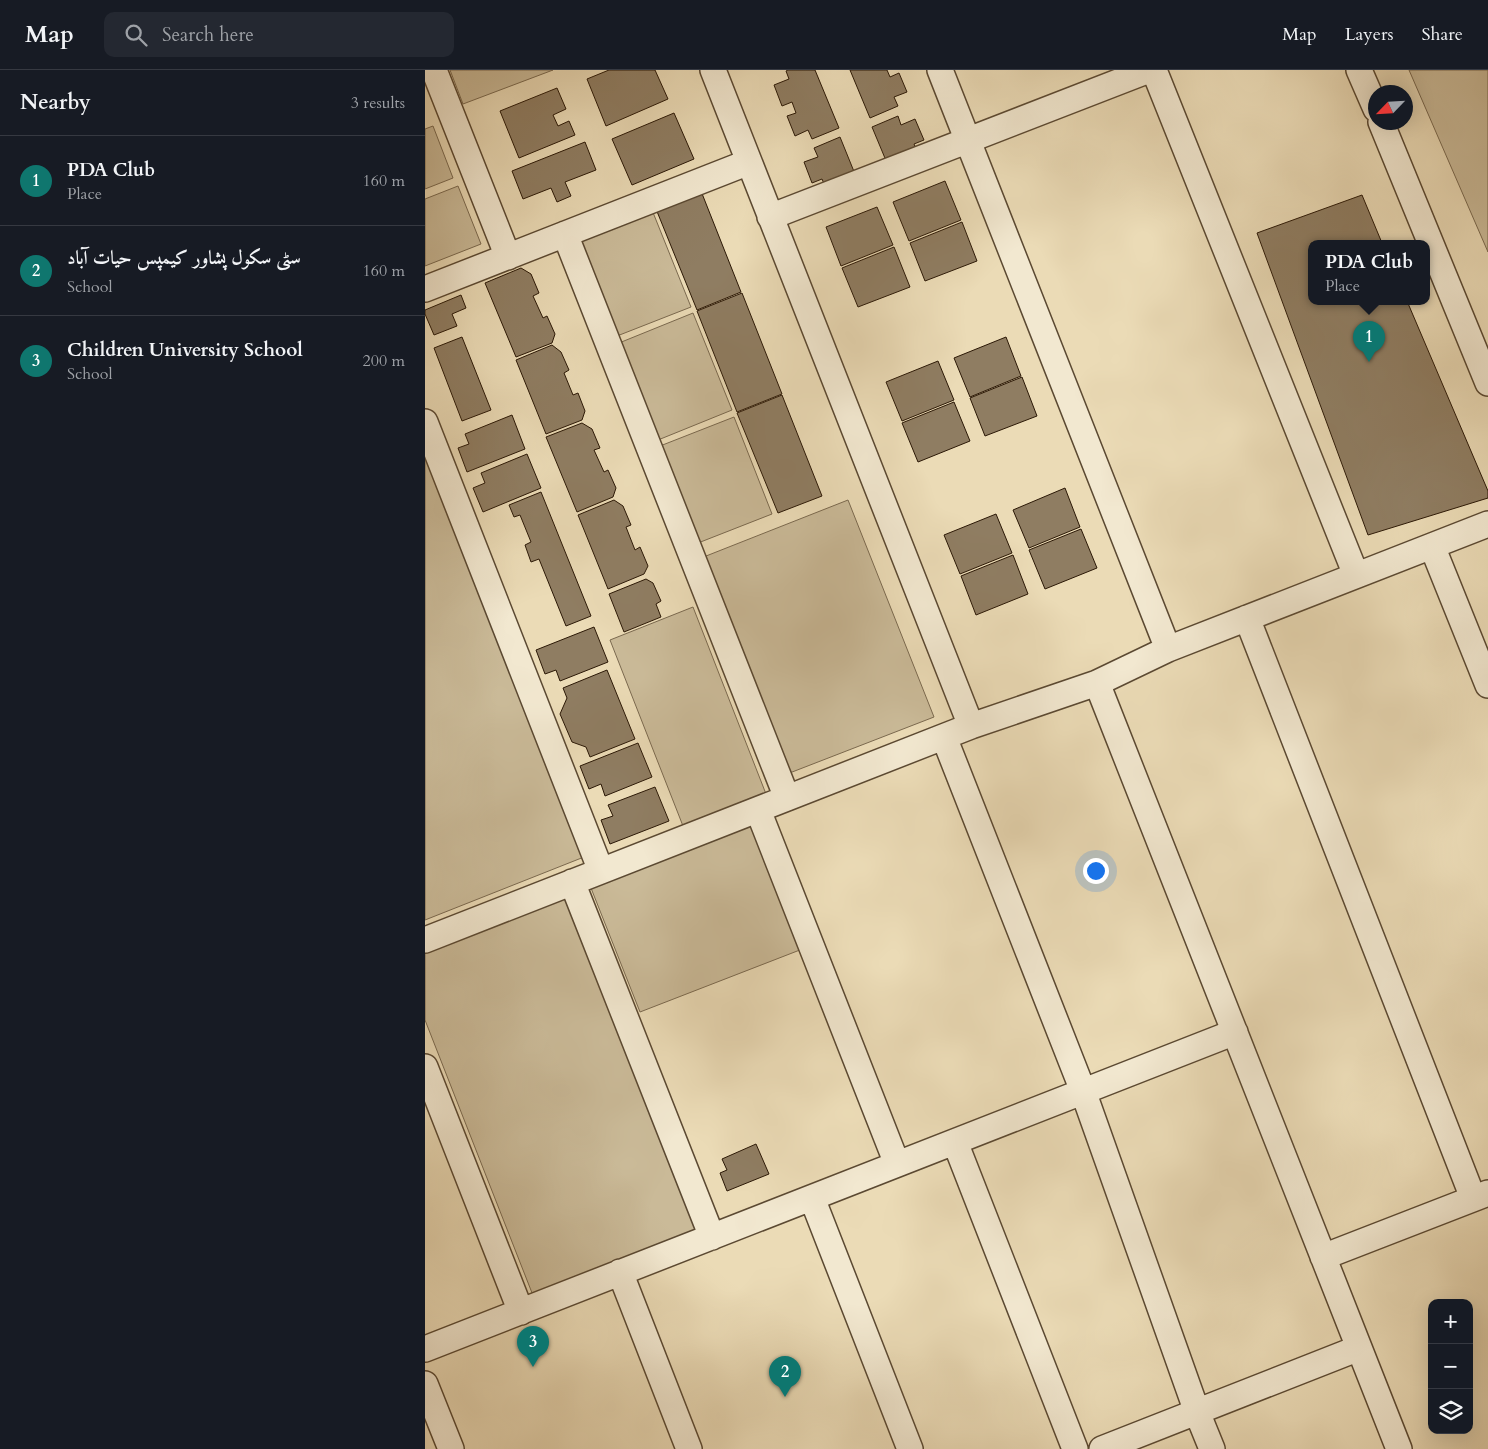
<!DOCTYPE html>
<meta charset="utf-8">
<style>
body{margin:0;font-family:Cardo,Amiri,serif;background:#242831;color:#f1f3f6}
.controls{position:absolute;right:15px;bottom:15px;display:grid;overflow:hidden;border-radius:10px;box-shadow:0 5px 20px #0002}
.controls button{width:45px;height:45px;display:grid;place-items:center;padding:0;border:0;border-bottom:1px solid #363941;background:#171b24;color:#f1f3f6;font:25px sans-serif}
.compass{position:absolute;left:943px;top:15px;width:45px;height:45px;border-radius:50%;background:#171b24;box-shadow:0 5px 20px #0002;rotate:245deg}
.you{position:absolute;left:670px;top:800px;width:18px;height:18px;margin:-12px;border:4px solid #fff;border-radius:50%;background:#1a73e8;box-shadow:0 0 0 8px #1a73e833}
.badge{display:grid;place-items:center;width:32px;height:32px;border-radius:50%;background:#0f766e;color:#fff;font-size:16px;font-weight:700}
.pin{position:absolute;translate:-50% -41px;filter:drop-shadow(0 1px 2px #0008)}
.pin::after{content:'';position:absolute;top:26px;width:18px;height:15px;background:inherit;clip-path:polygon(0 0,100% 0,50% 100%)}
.popup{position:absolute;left:883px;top:170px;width:122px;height:65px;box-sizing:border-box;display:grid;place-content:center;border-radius:10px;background:#171b24;filter:drop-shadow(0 1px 4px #0005);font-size:16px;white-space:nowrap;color:#9ea1a6}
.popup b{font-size:19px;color:#f1f3f6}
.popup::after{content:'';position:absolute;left:50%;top:100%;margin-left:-10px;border:10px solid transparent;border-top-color:#171b24}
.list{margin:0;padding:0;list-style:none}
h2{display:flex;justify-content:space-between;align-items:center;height:65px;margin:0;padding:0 20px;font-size:21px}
h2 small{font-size:16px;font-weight:400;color:#9ea1a6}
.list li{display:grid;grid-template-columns:32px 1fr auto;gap:15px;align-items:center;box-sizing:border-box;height:90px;padding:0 20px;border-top:1px solid #363941}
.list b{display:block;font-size:19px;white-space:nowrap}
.list p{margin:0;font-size:16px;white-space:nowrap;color:#9ea1a6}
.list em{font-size:16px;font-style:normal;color:#9ea1a6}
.icon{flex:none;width:28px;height:28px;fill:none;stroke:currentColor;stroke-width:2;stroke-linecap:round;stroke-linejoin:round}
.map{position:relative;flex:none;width:1063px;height:1379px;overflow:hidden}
header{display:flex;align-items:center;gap:30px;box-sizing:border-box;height:70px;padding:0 25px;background:#171b24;border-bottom:1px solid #363941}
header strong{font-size:24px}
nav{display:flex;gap:28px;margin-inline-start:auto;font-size:18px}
.search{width:350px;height:45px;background:#242831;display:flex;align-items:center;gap:12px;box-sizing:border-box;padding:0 18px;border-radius:10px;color:#9ea1a6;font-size:19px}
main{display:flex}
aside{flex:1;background:#171b24}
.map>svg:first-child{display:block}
.green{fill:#caba98;stroke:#7a694f}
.building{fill:#8f7d62;stroke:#2b1806}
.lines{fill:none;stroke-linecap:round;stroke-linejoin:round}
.minor-casing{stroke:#5b4932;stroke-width:28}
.minor{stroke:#f2e8d0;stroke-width:25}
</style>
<header>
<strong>Map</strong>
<div class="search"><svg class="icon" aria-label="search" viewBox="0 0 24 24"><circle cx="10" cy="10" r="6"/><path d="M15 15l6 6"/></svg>Search here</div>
<nav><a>Map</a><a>Layers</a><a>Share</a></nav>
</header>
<main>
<aside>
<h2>Nearby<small>3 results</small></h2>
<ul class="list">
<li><span class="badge">1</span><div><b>PDA Club</b><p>Place</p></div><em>160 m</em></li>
<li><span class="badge">2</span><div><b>سٹی سکول پشاور کیمپس حیات آباد</b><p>School</p></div><em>160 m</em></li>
<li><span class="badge">3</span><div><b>Children University School</b><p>School</p></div><em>200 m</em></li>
</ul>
</aside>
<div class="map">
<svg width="1063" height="1379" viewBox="0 0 1063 1379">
<rect width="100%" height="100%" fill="#ebdbb6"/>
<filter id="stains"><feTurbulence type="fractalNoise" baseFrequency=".004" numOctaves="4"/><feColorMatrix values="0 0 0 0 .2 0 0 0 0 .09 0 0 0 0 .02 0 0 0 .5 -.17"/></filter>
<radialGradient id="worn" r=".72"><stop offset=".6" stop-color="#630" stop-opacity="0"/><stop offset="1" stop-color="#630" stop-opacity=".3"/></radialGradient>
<!-- green -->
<path class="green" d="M25,0H128L38,34Z
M984,0H1063V182Z
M8,56L28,108L0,119V59Z
M33,116L56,174L0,196V129Z
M227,140L266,237L192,266L154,169Z
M268,243L307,340L233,370L194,273Z
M309,347L347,444L273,473L235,376Z
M0,383L159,787L0,850Z
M423,430L509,647L362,704L276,488Z
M268,537L341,724L258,756L185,570Z
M329,748L380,878L215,942L164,813Z
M143,824L276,1162L109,1228L0,950V881Z"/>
<!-- building -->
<path class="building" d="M184,0H230L243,29L181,56L162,9Z
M363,0H390L414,58L387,69L383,60L370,66L362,46L371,43L367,32L357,36L349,15L364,9L361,1Z
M425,0H462L465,7L474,3L482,22L469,27L473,36L445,48Z
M132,18L141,39L128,45L133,56L144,51L150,65L94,88L75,41Z
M249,43L269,89L207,115L187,69Z
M473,46L476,55L490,49L499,70L489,74L492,81L462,93L447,57Z
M415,67L430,104L400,116L397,109L387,113L379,92L393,87L389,78Z
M160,72L171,100L140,112L146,126L132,132L126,118L98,129L87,101Z
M520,111L536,150L484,171L468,132Z
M276,121L316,222L272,240L231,139Z
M937,125L957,173H886V231H982L1063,421V428L943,465L832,163Z
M452,137L468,175L416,196L401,157Z
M537,152L552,191L500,211L485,173Z
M469,177L485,217L433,237L417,198Z
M96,198L106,204L114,223L108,226L118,248L122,246L130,264L127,273L91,287L60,213Z
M317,223L357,324L312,342L272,241Z
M36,225L41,238L27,244L32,256L9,265L0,244V240Z
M37,267L66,340L37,351L9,278Z
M581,267L596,306L545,327L529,288Z
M127,275L136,282L144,300L139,303L148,325L153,323L160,341L157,350L121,364L91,290Z
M513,291L529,330L477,351L461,312Z
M597,307L612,346L560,366L545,328Z
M357,325L397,426L353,443L312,343Z
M529,332L545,371L493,392L477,353Z
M87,345L100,379L42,402L33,378L44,374L40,364Z
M157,353L167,359L175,378L169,380L179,402L183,400L191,418L188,427L152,442L121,367Z
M102,384L116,418L58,442L48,418L60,413L56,403Z
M640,418L655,457L604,478L588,440Z
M116,422L166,546L141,556L114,489L106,492L100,475L106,472L95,445L89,447L84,435Z
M189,430L198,436L206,455L201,457L210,480L215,477L223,496L219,504L183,519L153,445Z
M571,444L587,483L535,504L519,465Z
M656,459L672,498L620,519L604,480Z
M588,485L603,524L551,545L536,506Z
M221,509L228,513L236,531L231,534L236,547L199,562L184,524Z
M169,557L183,592L135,611L131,600L120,604L111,580Z
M182,600L210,669L165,687L161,677L147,672L135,644L142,628L138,618Z
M213,673L227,707L180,726L176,714L164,719L155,696Z
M230,717L244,751L185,774L176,750L188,746L183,735Z
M331,1074L344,1104L302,1121L295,1103L302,1100L297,1089Z"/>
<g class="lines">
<defs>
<path id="minor" d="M9,0L83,187
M288,0L546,656
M515,0L743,579
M729,0L931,505
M934,0L951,39
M956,52L1063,313
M345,147L724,0
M140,164L362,728
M0,219L324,92
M0,352L176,801
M1007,476L1063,615
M822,548L1048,1128
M672,613L974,1379
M519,667L658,1021L772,1342L787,1379
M333,740L472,1094
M147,812L287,1167
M0,870L546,656L672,613L743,579L1063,454
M0,997L96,1242
M530,1072L650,1379
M387,1128L485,1379
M898,1187L1063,1123
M195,1202L264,1379
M0,1279L810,962
M0,1314L26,1379
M677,1379L934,1278"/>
</defs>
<!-- minor casing -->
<use href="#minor" class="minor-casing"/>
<!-- minor -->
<use href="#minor" class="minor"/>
</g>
<rect width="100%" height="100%" filter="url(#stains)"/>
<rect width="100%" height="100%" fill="url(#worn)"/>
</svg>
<div class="controls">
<button>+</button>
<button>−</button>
<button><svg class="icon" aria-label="layers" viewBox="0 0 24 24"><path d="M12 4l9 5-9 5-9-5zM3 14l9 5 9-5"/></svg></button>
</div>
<svg class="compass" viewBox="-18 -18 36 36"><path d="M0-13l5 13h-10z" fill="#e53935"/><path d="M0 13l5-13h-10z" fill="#9ea1a6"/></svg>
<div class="you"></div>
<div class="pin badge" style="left:944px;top:292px">1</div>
<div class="popup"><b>PDA Club</b>Place</div>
<div class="pin badge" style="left:360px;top:1327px">2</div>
<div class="pin badge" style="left:108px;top:1297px">3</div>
</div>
</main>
